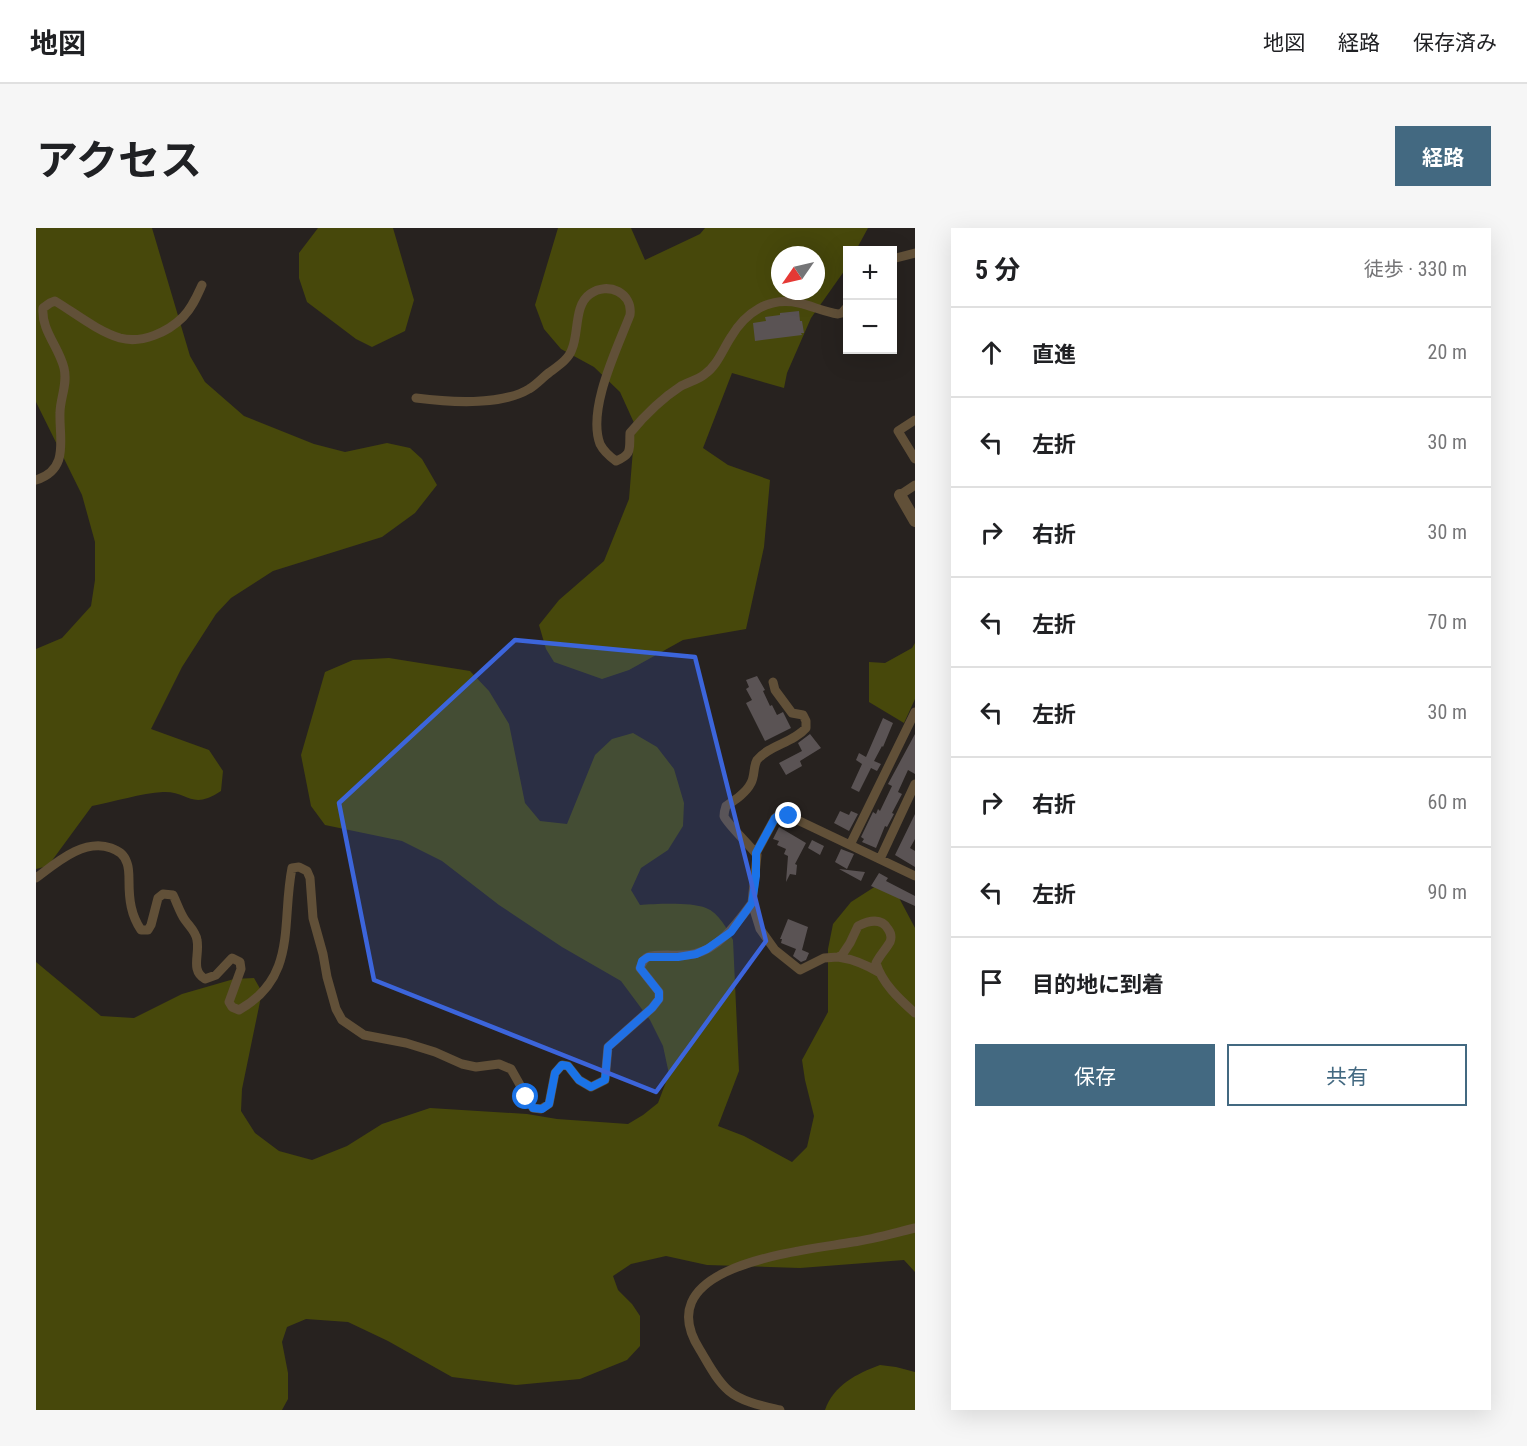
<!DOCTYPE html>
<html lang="ja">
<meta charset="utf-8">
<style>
body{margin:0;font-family:"Roboto Condensed","Noto Sans JP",sans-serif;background:#f6f6f6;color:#202124}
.controls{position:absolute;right:18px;top:18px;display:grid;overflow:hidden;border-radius:0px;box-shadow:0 6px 24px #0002}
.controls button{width:54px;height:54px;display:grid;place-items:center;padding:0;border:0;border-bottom:2px solid #e0e0e0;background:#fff;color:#202124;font:30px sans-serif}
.compass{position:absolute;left:735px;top:18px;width:54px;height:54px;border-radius:50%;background:#fff;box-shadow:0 6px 24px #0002;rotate:236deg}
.stop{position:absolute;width:18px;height:18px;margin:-14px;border:4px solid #1a73e8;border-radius:50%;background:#fff}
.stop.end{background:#1a73e8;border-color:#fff;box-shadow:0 2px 6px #0008}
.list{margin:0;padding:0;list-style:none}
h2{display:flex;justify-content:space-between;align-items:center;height:78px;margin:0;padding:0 24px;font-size:26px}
h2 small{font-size:20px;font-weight:400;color:#757577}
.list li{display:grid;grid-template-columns:39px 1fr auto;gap:18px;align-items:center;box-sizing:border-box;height:90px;padding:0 24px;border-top:2px solid #e0e0e0}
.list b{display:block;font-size:22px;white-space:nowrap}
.list em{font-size:20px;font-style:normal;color:#757577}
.actions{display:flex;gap:12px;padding:18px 24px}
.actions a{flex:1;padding:14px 0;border:2px solid #436981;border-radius:0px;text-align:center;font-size:21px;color:#436981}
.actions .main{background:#436981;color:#fff}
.icon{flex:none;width:33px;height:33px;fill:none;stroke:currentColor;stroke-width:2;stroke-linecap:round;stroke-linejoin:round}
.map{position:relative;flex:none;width:879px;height:1182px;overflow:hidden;border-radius:0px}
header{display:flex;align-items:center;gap:36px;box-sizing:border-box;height:84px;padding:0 30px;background:#fff;border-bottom:2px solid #e0e0e0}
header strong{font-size:28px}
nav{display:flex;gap:33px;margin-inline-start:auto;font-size:21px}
.intro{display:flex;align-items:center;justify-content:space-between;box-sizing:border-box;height:144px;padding:0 36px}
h1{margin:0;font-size:42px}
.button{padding:15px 27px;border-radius:0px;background:#436981;color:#fff;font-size:21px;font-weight:700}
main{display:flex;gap:36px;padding:0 36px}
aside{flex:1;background:#fff;border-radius:0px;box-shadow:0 6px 24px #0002}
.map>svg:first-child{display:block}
.green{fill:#47480b;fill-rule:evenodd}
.building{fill:#5a5354}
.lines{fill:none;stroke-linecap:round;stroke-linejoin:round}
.minor{stroke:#615038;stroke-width:9}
.tertiary{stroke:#615038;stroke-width:12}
.route{stroke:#1a73e8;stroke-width:8}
.marked{fill:#3c65db;fill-opacity:0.2;stroke:#3c65db;stroke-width:4.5;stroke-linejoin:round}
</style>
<header>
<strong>地図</strong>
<nav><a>地図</a><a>経路</a><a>保存済み</a></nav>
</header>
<div class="intro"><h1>アクセス</h1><a class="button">経路</a></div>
<main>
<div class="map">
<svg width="879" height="1182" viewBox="0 0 879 1182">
<rect width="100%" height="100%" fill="#27221f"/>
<!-- green -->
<path class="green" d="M0,0H116L154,128L169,154L208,188L278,216L309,224L351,215L374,220L386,231L401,257L379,285L346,309L237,343L195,370L180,386L146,439L115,501L173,522L187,543L185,563C155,583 153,563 127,564C106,565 77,574 56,578L12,638L0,641V421L26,410L55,378L59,352V314L46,267L0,174Z
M282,0H357L378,72L369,103L336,119L320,111L271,74L263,50V25Z
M522,0H595L609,32L664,6L669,0H832L820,22H812L811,39L775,90L751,145L748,160L696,145L667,220L692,237L734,252L728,319L710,401L647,412L593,442L566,451L518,434L510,421L503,397L523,372L568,333L593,271L599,197L584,164L558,139L525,121L508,101L499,77ZM744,27H780V63H744Z
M879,415V471L868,495L833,474V434L849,435L876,420Z
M353,430L434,443L453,463L473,496L489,575L504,593L531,596L559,527L576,511L597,505L621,519L638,541L648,575L647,598L632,622L605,640L595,662L604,677C620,676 655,674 670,680C683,685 691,701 697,712L703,843L682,898L708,908L756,934L771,919L778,888L769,852L766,832L792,784V721L797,696L815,674L840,658L861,666L879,700V1044L868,1032L764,1040L671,1037L630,1028L595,1036L577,1048L582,1062L596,1076L604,1088V1118L591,1132L544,1151L480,1157L416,1149L352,1113L312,1094L270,1091L251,1099L246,1114L252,1145V1171L246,1182H0V734L65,788L98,790L146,766L198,751L218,750L226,764L206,861L205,883L219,905L243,923L276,932L311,918L346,896L394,880L491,886L521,891L592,896L607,887L622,875L633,846L627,818L614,792L585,753L526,719L463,677L406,633L366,613L289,597L275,578L265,527L289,444L317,432Z
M844,1137L860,1139L879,1144V1182H789C798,1157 820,1146 844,1137Z"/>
<!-- building -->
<path class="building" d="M763,83L764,93H766L768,105H765L766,107L719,113L717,95L730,93L729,89L744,87V85Z
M721,448L729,462L727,463L734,478L736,477L741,487L747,484L755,500L729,513L710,475L716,472L710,461L713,459L710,452Z
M847,490L857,495L847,519L846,518L838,533L845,536L841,543L835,540L823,564L815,560L826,536L820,532L823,525L830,529Z
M774,506L785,520L764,533L766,538L750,547L743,535L766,523L762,515Z
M879,506V546L872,542L862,564L866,566L856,585L858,586L851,599L849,598L840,620L826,614L828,611L825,609L837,584L840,586L842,581L844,583L856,558L852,556Z
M804,583L813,587L815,583L822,586L813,603L798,595Z
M879,586V611L874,620L879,623V639L859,627Z
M743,599L770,615L759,636L761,637L760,647L754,646L750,654L752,628L748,626L750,621L741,617L743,613L737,611Z
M776,612L788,618L784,627L772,620Z
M805,621L818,626L811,641L799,634Z
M803,641L829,644L825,653Z
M843,645L852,650L850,653L879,668V678L835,658Z
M752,691L772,699L766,722L773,725L770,732L765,734L757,728L760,721L745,715L746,711H744Z"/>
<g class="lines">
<!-- minor -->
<path class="minor" d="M856,31L879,25
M380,170C411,174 465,178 493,161C500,157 507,149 514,144C522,138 533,131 536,121C543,105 538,77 554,66C572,53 597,65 594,87C581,121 551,181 564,216C568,224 573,228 580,233C597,226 593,221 594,205C609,187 625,171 645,158C652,154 662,152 669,146C681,138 687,121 695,109C709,85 733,68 763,75C776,78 789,84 802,86L806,85L812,78
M879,192L862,203L879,231
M0,252C34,241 23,211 24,185C24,170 32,156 28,140C23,119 5,102 7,80L14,75L19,73C39,85 61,103 84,110C106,116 132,104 147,89C156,80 161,68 166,57
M864,267L879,257
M737,454L739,462L756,485L767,487L770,493V500C757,515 733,517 721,532C717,539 719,548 715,555C710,565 699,572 690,578C689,581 688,585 688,588C690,595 715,618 721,627L716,675L724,701L739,722L764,742L788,730L802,729L806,727L814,715L822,698C832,693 845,689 852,701C855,705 856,709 854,714C850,721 844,727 840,735C846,755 863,771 879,785
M814,617L879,484
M720,625L739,590L744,586L753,588L879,648
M844,631L879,556
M0,650C20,635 48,610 75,620C83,623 88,626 91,635C93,640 93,648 93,653C93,672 95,687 105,702H112L115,697L122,670L127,666L137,667C141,675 144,685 149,692C154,699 160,704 161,712C164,727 154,742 169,751L180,747L196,730L204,734L205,741L193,774L196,779L203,782C262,749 245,695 256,640L263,639L271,643L274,650L277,690L287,726L291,749L300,781L306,792L328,807L370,815L399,824L426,836L440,839L463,836L475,841L497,880L505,881L513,876L519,845L526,837L532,838L543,852L555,859L569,852L572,819L616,780L623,771V764L604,740C606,736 607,731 612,729C621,725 645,729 658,726C684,720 701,695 716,675
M802,729C816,731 831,737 844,745
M744,1182C727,1178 706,1174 693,1163C680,1152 672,1135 664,1122C609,1036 767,1023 817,1014C838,1011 858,1005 879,1000"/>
<!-- tertiary -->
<path class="tertiary" d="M864,267L879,293"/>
</g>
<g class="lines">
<!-- route -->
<path class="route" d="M490,869L497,880L506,881L513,876L519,845L526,837L532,838L543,852L555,859L569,852L572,819L616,780L623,771V764L604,740L606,733L612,729H642L660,726L671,721L695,704L716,675L720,648V625L739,590L744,586L753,588"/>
</g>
<!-- marked area -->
<path class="marked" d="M479,412L659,429L730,713L620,864L338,752L303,575Z"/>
</svg>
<div class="controls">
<button>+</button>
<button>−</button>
</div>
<svg class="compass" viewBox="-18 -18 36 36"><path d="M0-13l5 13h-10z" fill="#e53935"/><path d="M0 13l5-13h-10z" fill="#757577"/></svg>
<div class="stop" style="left:490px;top:869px"></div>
<div class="stop end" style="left:753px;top:588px"></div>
</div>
<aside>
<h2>5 分<small>徒歩 · 330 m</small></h2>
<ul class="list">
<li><svg class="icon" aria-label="ahead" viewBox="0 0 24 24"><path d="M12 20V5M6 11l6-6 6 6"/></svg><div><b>直進</b></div><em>20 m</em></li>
<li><svg class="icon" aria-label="left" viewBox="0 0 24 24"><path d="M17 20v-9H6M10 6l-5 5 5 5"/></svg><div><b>左折</b></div><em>30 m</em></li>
<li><svg class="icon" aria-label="right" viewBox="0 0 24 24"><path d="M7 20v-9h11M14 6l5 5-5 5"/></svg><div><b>右折</b></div><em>30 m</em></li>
<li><svg class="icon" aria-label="left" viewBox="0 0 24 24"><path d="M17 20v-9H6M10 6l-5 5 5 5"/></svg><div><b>左折</b></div><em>70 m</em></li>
<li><svg class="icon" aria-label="left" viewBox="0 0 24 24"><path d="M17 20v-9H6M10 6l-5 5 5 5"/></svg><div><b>左折</b></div><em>30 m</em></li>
<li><svg class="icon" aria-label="right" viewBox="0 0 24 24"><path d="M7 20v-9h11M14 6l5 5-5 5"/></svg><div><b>右折</b></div><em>60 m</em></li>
<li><svg class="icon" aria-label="left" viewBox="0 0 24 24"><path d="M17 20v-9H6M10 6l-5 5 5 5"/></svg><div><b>左折</b></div><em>90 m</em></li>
<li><svg class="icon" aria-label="arrive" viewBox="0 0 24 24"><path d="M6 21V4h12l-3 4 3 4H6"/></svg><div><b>目的地に到着</b></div></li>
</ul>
<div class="actions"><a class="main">保存</a><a>共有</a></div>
</aside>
</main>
